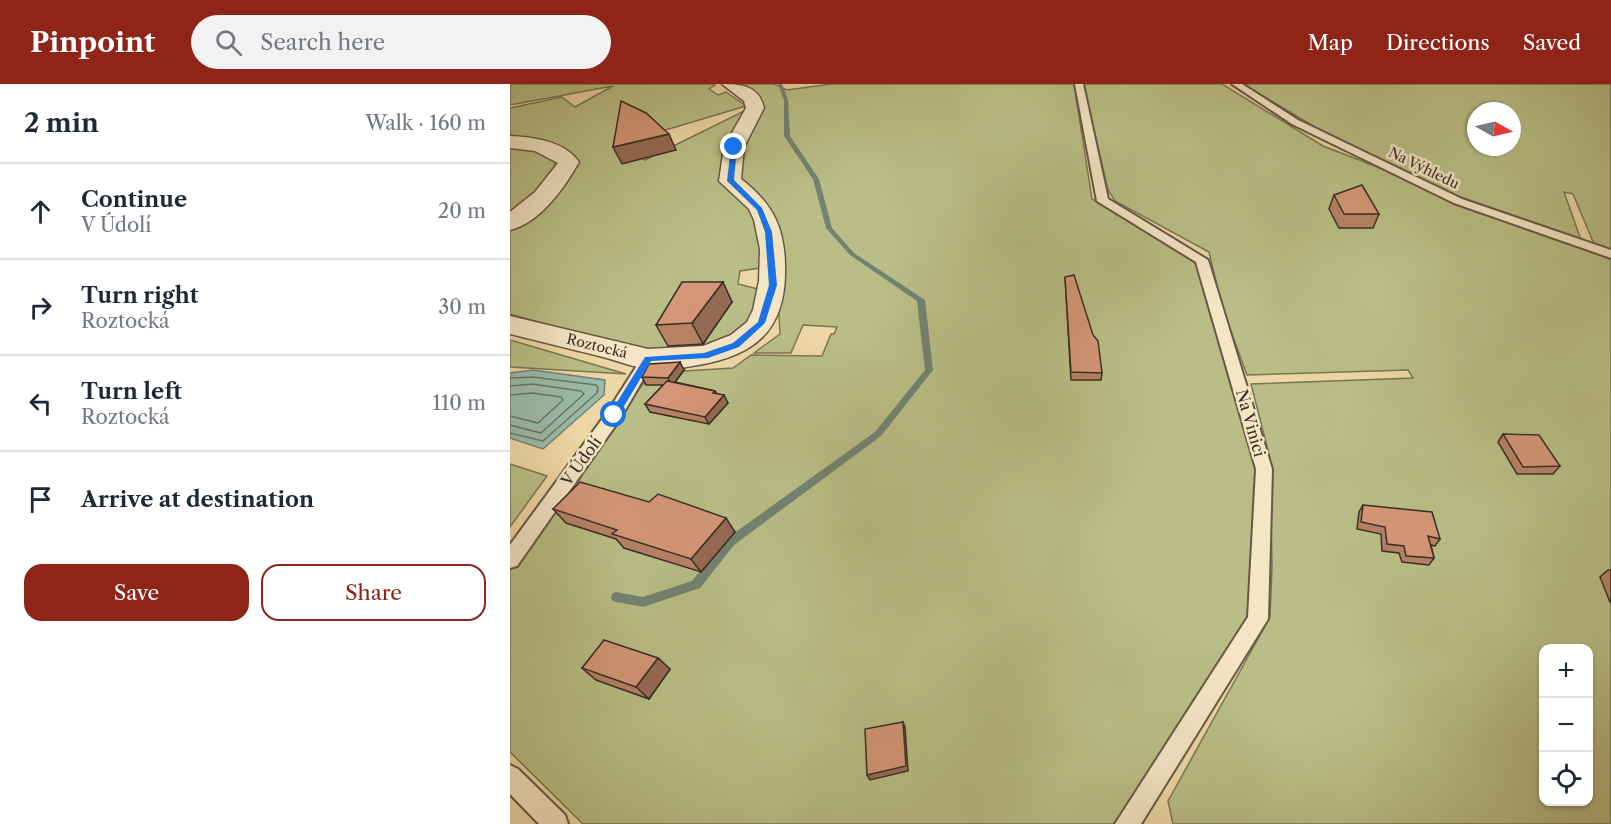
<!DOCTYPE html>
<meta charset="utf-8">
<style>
body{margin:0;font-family:"Libre Caslon Text",serif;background:#f2f2f3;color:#1f2937}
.controls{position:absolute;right:18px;bottom:18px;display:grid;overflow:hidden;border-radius:12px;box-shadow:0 2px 4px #0004}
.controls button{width:54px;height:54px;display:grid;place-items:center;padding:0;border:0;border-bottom:2px solid #e0e1e3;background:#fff;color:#1f2937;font:30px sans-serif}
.compass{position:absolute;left:957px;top:18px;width:54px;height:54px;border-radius:50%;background:#fff;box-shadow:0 2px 4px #0004;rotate:98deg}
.stop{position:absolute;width:18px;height:18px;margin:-14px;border:4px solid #1a73e8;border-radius:50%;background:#fff}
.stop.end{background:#1a73e8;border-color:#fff;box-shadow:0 2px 6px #0008}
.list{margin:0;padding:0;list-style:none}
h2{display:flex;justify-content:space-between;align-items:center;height:78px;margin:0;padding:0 24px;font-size:26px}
h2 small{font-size:20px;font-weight:400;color:#747a83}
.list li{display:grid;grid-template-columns:39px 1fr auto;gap:18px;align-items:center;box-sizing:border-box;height:96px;padding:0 24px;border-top:2px solid #e0e1e3}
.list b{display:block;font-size:22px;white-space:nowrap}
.list p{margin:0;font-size:20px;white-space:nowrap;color:#747a83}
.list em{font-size:20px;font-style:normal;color:#747a83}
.actions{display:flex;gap:12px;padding:18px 24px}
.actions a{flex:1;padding:14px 0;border:2px solid #8f2418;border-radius:18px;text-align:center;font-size:21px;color:#8f2418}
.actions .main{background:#8f2418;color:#fff}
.icon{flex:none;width:33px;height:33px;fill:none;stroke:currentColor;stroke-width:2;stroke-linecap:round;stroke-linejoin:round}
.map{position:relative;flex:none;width:1101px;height:740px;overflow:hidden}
header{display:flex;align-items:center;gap:36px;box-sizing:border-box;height:84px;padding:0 30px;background:#8f2418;color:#fff}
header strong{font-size:28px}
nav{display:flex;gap:33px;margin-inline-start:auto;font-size:21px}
.search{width:420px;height:54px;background:#f2f2f3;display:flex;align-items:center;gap:15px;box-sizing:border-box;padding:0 21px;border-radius:33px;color:#747a83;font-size:22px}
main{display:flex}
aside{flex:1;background:#fff}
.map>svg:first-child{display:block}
.green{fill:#b9be86;stroke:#7a7654;stroke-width:1.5;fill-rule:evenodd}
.water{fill:#99baa6;stroke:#738272;stroke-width:1.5}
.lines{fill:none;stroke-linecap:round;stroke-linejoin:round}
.shore{stroke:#6a7464;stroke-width:1.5}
.stream{fill:#738272;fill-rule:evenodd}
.lane-casing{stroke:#675844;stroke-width:4}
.street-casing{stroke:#675844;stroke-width:3}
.lane{fill:#f4e5c5;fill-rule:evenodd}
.street{fill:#f4e5c5;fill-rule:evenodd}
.wall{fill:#b68266;stroke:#3a2e23;stroke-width:1.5}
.shaded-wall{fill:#946a53;stroke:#3a2e23;stroke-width:1.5}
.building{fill:#d49777;stroke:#3a2e23;stroke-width:1.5}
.route{fill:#1a73e8}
.labels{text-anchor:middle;stroke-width:5;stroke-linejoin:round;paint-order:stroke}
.far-street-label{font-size:14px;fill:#3a2e23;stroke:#f4e5c5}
.street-label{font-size:16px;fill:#3a2e23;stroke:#f4e5c5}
</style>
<header>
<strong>Pinpoint</strong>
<div class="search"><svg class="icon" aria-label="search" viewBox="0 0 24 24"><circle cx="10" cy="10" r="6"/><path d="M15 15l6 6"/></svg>Search here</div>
<nav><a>Map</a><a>Directions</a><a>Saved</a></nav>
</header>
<main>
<aside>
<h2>2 min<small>Walk · 160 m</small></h2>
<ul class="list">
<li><svg class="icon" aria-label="ahead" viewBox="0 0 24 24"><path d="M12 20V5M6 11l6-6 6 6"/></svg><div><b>Continue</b><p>V Údolí</p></div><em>20 m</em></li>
<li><svg class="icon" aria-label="right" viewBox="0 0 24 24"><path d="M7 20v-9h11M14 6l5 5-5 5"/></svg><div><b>Turn right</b><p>Roztocká</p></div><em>30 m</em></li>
<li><svg class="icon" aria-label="left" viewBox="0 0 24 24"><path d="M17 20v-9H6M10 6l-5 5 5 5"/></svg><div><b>Turn left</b><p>Roztocká</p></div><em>110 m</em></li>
<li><svg class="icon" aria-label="arrive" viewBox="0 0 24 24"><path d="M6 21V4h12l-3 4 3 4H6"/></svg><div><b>Arrive at destination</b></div></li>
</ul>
<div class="actions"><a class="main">Save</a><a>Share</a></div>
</aside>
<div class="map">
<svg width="1101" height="740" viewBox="0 0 1101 740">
<rect width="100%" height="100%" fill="#eed7a6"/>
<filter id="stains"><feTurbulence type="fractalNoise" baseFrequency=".00333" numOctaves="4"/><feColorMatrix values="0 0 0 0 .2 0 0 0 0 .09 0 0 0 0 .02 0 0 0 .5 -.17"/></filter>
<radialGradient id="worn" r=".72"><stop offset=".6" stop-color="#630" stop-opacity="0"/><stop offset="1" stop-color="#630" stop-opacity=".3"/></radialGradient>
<!-- green -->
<path class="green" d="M0,0H203L205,1L199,5L208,11L216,8L236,22L112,59L135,76L234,27L221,56L238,124L250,139V184L230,187L228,200L248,205L238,243L201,267L141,270L0,230V145L59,68C41,55 22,54 0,55V24L52,13L65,23L103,2L0,21Z
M227,0H264L277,6L321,0H564L582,115L681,174L702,201L757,397L740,533L608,740H73L0,668V483L91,352L142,289L223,284L241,271L312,272L321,250H324L327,243L293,241L281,269H244L270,250L266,180L225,95L235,55L253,20Z
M573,0H712L813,62L1101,173V740H663L658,717L760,533L762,484L760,374L741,300L903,294L898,286L737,291L713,226L699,168L605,117L598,106ZM1034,564H1078V718H1034Z
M733,0H1101V166L1084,160L1063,110L1054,108L1071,156L952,114L837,62ZM966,27H1002V63H966Z
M0,61L12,62L43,72C53,93 14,120 0,134Z
M0,256L116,290L0,283Z
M0,380L37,392L0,443Z"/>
<!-- water -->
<path class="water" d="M23,286L95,296L94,311L33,365L0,354V289Z"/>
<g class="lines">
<!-- shore -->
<path class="shore" d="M0,294L23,293L86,301L88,304L87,309L33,357L0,349
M0,302L22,300L71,307L74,310L31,349L0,341
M0,311L22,309L51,313L53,316L28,339L0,332"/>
<!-- stream -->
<path class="stream" d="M268,0H272L278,16L280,52L309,95L322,144L344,169L415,216L423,286L371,352L224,461L190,504L133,523L106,518L102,516L101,513L102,510L106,508L133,513L182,497L216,455L365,348L415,286L407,217L340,171L316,144L303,95L274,52V16Z"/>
<defs>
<path id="lane" d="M565,0H573L598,115L698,176L762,385L758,535L631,740H605L738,533L746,385L686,178L587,117Z
M722,0H732L788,36L952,115L1101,166V174L944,119L782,40Z
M138,270L145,275L110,335L7,482L0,484V461L98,327L133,272Z
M0,681L8,685L55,731L58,740H29L0,710Z"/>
<path id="street" d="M212,0C232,0 249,2 254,24L234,63L231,95C265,121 276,147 275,190C274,248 243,272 188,281C172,284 153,287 138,285C123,283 108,277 93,273C62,265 31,258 0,250V232L138,265L193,262L221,251L237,238L243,226L249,197L250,165L244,136L239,125L209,97L214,63L236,24L234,17Z
M0,52C23,53 55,57 69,78C55,103 30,139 0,146V128L25,108L48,79L25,67L0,64Z"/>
</defs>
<!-- lane casing -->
<use href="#lane" class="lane-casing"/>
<!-- street casing -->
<use href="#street" class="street-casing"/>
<!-- lane -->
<use href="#lane" class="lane"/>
<!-- street -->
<use href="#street" class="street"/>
</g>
<!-- wall -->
<path class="wall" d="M824,111L869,130L863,144H829L819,125Z
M555,193L592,289L591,296H561Z
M222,218L193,260L158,262L146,241Z
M174,286L165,298L205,307L207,310L218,319L199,340L140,328L135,320L153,301H136L132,293Z
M993,350L1050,382L1043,390H1007L988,358Z
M139,418L225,448L191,488L114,464L106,455L56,439L43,425Z
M853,421L930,455L925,462L921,461L924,474L919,481L892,478L889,469L872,467L871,450L847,445L849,428Z
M1098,486H1101V519L1100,518L1090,493Z
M148,574L160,585L139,615L86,596L72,584Z"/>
<!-- shaded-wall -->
<path class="shaded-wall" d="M159,50L166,66L112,80L103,63Z
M213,198L222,218L193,260L182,239Z
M170,278L174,286L162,302L158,294Z
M214,311L218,319L199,340L195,333Z
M216,434L225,448L191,488L181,475Z
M148,574L160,585L139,615L126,603Z
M393,638L395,643L398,687L360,696L357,691Z"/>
<!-- building -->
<path class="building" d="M111,17L136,29L159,50L103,63Z
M852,101L869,130H834L824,111Z
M564,191L583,251L588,257L592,289L561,288L555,193Z
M172,198H213L182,239L146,241Z
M170,278L158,294L132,293L139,280Z
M157,297L205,307L203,309L214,311L195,333L135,320Z
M993,350L1029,351L1050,382L1013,383Z
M70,398L139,418L148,410L216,434L181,475L102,450L107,446L43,425Z
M853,421L922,428L930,455L918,452L924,474L896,472L894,462L877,460L875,443L851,438Z
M94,556L148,574L126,603L72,584Z
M393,638L396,682L357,691L355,645Z"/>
<!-- route -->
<path class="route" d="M224,62L227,63L224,96L252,124L262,148L267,201L255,239L229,263L198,274L141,277L107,334H100L99,331L135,273L194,269L223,259L248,238L259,201L255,148L247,126L217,97L221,63Z"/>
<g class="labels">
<!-- far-street labels -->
<g class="far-street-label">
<text transform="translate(914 84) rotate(26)" y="5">Na Výhledu</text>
<text transform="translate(87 262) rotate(14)" y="5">Roztocká</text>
</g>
<!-- street labels -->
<g class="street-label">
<text transform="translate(741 339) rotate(74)" y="6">Na Vinici</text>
<text transform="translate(71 377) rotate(-54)" y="6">V Údolí</text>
</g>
</g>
<rect width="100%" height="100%" filter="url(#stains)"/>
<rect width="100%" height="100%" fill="url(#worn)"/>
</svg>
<div class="controls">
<button>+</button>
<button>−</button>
<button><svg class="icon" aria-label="locate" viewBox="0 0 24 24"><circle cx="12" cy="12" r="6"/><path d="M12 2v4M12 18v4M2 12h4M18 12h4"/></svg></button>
</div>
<svg class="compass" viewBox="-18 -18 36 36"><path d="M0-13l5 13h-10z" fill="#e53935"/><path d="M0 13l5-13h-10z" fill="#747a83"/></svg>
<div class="stop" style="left:104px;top:331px"></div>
<div class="stop end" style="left:224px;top:63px"></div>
</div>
</main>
